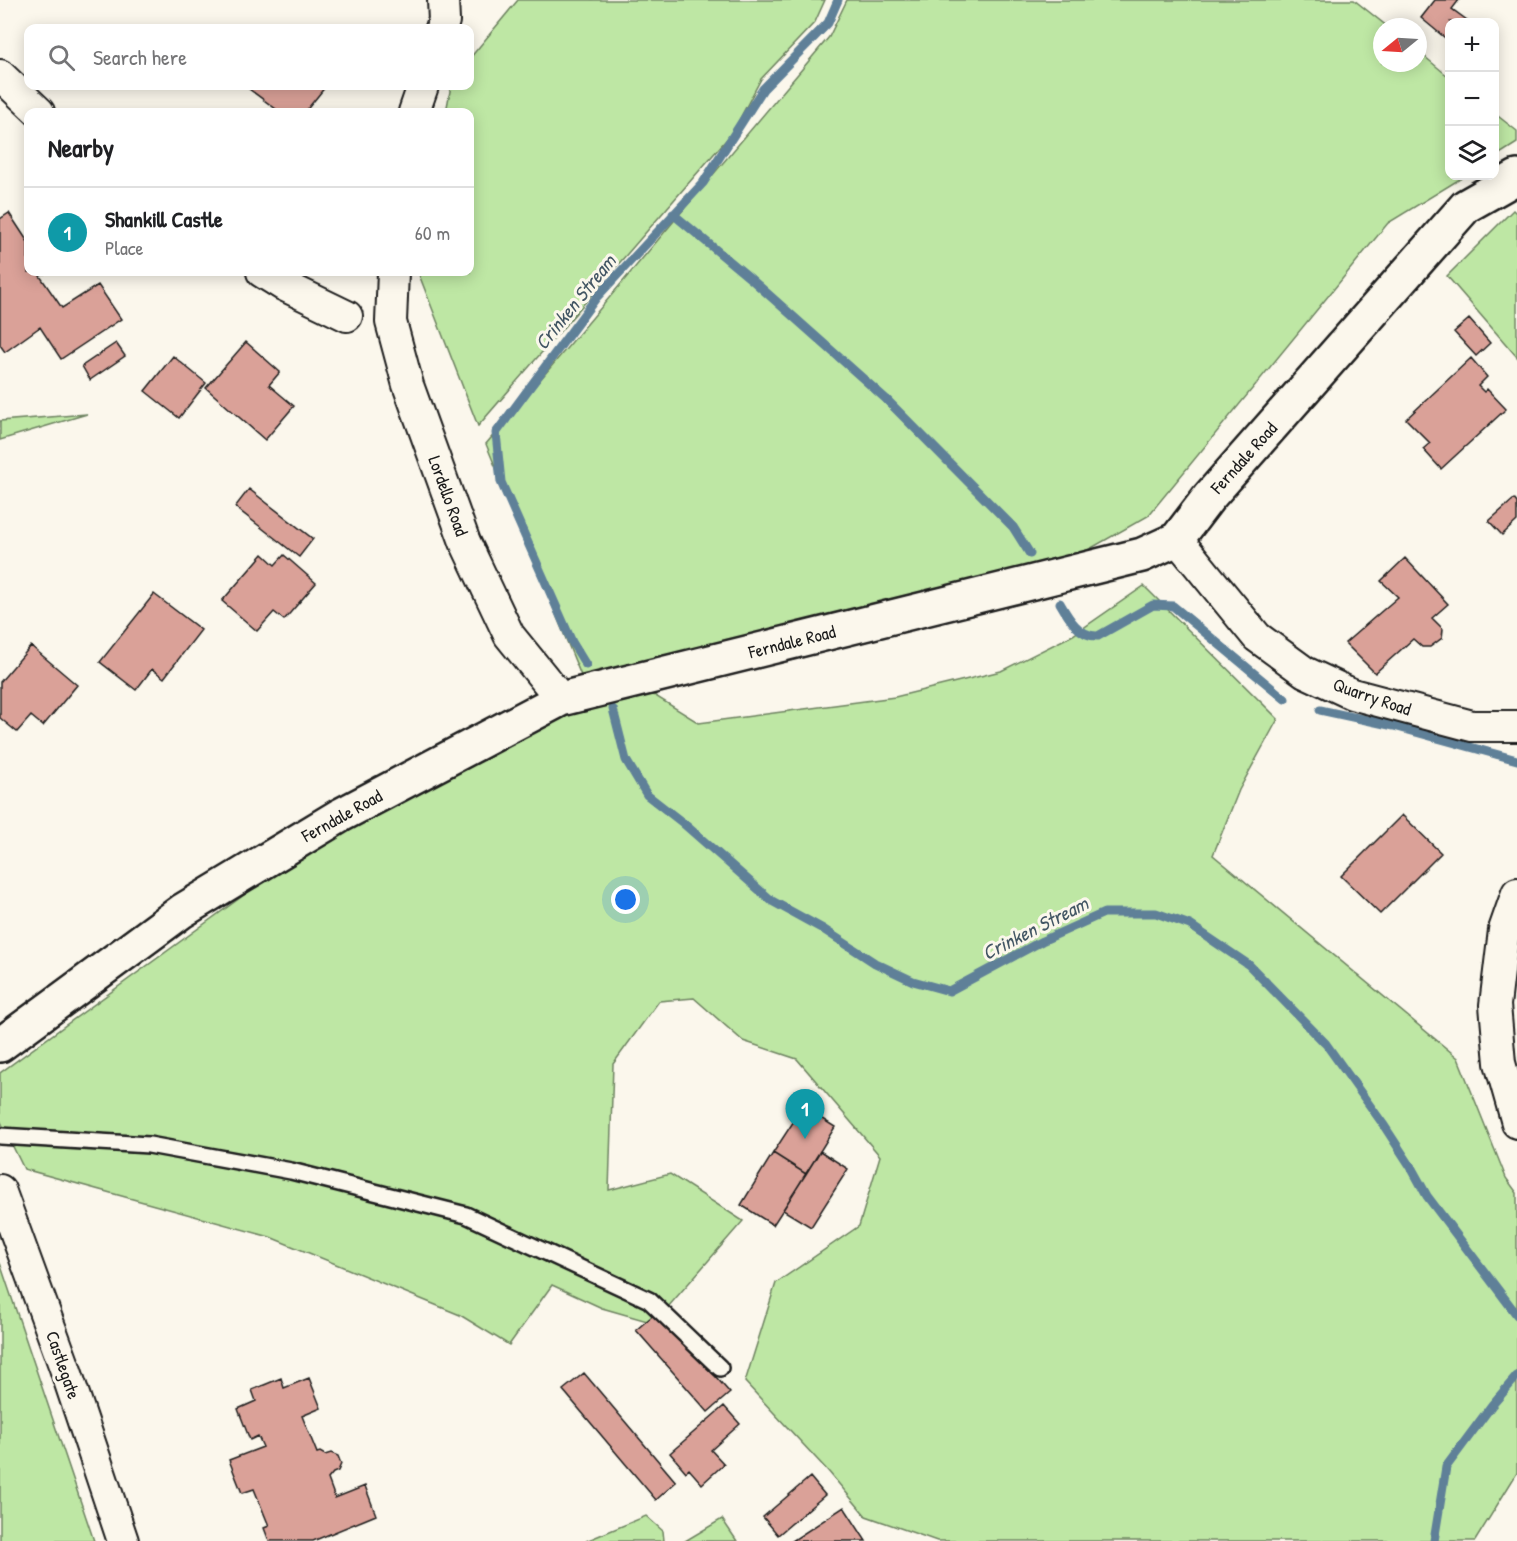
<!DOCTYPE html>
<meta charset="utf-8">
<style>
body{margin:0;font-family:"Patrick Hand",sans-serif;background:#f2f2f2;color:#202124}
.controls{position:absolute;right:18px;top:18px;display:grid;overflow:hidden;border-radius:12px;box-shadow:0 3px 15px #0003}
.controls button{width:54px;height:54px;display:grid;place-items:center;padding:0;border:0;border-bottom:2px solid #e0e0e0;background:#fff;color:#202124;font:30px sans-serif}
.compass{position:absolute;left:1373px;top:18px;width:54px;height:54px;border-radius:50%;background:#fff;box-shadow:0 3px 15px #0003;rotate:252deg}
.you{position:absolute;left:626px;top:900px;width:21px;height:21px;margin:-15px;border:4px solid #fff;border-radius:50%;background:#1a73e8;box-shadow:0 0 0 9px #1a73e833}
.badge{display:grid;place-items:center;width:39px;height:39px;border-radius:50%;background:#0f766e;color:#fff;font-size:20px;font-weight:700}
.pin{position:absolute;translate:-50% -50px;filter:drop-shadow(0 2px 3px #0008)}
.pin::after{content:'';position:absolute;top:32px;width:21px;height:18px;background:inherit;clip-path:polygon(0 0,100% 0,50% 100%)}
.list{margin:0;padding:0;list-style:none}
h2{display:flex;justify-content:space-between;align-items:center;height:78px;margin:0;padding:0 24px;font-size:26px}
h2 small{font-size:20px;font-weight:400;color:#757577}
.list li{display:grid;grid-template-columns:39px 1fr auto;gap:18px;align-items:center;box-sizing:border-box;height:90px;padding:0 24px;border-top:2px solid #e0e0e0}
.list b{display:block;font-size:22px;white-space:nowrap}
.list p{margin:0;font-size:20px;white-space:nowrap;color:#757577}
.list em{font-size:20px;font-style:normal;color:#757577}
.icon{flex:none;width:33px;height:33px;fill:none;stroke:currentColor;stroke-width:2;stroke-linecap:round;stroke-linejoin:round}
.map{position:relative;flex:none;width:1517px;height:1541px;overflow:hidden}
.search{position:absolute;background:#fff;box-shadow:0 3px 15px #0003;left:24px;top:24px;width:450px;height:66px;display:flex;align-items:center;gap:15px;box-sizing:border-box;padding:0 21px;border-radius:12px;color:#757577;font-size:22px}
.panel{position:absolute;background:#fff;box-shadow:0 3px 15px #0003;left:24px;top:108px;width:450px;height:168px;border-radius:12px}
.map>svg:first-child{display:block}
.green{fill:#bee7a4;stroke:#6d8260;stroke-width:1.5}
.lines{fill:none;stroke-linecap:round;stroke-linejoin:round}
.stream{stroke:#5f8098;stroke-width:9}
.building{fill:#daa198;stroke:#1c1c1c;stroke-width:1.5}
.service-casing{stroke:#1c1c1c;stroke-width:20}
.minor-casing{stroke:#1c1c1c;stroke-width:34}
.tertiary-casing{stroke:#1c1c1c;stroke-width:38}
.service{stroke:#fbf7ec;stroke-width:15}
.minor{stroke:#fbf7ec;stroke-width:30}
.tertiary{stroke:#fbf7ec;stroke-width:33}
.labels{text-anchor:middle;stroke-width:6;stroke-linejoin:round;paint-order:stroke}
.street-label{font-size:18px;fill:#1c1c1c;stroke:#fbf7ec}
.water-label{font-size:20px;font-style:italic;fill:#435664;stroke:#fbf7ec}
</style>
<div class="map">
<svg width="1517" height="1541" viewBox="0 0 1517 1541">
<rect width="100%" height="100%" fill="#fbf7ec"/>
<filter id="ink" filterUnits="userSpaceOnUse"><feTurbulence type="fractalNoise" baseFrequency=".0167" numOctaves="2"/><feDisplacementMap in="SourceGraphic" scale="12" xChannelSelector="R" yChannelSelector="G"/><feConvolveMatrix kernelMatrix="1 2 1 2 8 2 1 2 1" color-interpolation-filters="sRGB"/></filter>
<g filter="url(#ink)">
<!-- green -->
<path class="green" d="M518,0H825L815,22L761,79L732,133L478,426L418,272H470V112H446L451,86H470V58Z
M847,0H1354L1388,27H1382V63H1418V51L1449,77L1450,176H1465L1388,223L1148,516L1079,555L582,678L486,444L829,37Z
M1494,113L1517,131V143L1495,157Z
M1513,210L1517,214V357L1447,276Z
M87,414L0,440V421Z
M1144,586L1278,719L1239,790L1213,855L1458,1058L1506,1178L1517,1193V1473L1475,1541H937L866,1516L828,1471L745,1382L776,1283L859,1226L880,1156L797,1059L743,1041L694,998L659,1001L613,1064L609,1190L670,1174L743,1221L654,1323L602,1308L552,1285L509,1345L460,1315L270,1237L24,1169L0,1120V1073L303,852L553,719L646,690L699,723L895,697L1001,671L1073,635Z
M0,1263L94,1541H0Z
M646,1516L663,1531L664,1541H586Z
M722,1519L737,1541H685Z"/>
<g class="lines">
<!-- stream -->
<path class="stream" d="M673,214L751,279L886,399L1013,527L1030,554
M1060,603C1068,617 1079,637 1098,636L1153,605L1173,606L1285,699
M586,665L572,642L501,482L496,433L596,298L703,183L763,89L828,23L838,0
M613,709L626,760L647,795L683,823L772,901L823,929L875,963L913,981L949,991L1042,941L1104,913H1156L1190,925L1249,965L1326,1044L1383,1124L1411,1167L1427,1196L1517,1315
M1320,710L1394,726L1517,760
M1434,1541L1446,1467L1492,1405L1517,1376"/>
</g>
<!-- building -->
<path class="building" d="M1435,0H1459L1452,9L1467,20L1465,22H1450V42L1421,18Z
M245,86H326L305,112H280Z
M9,213L28,242V272H47L40,276L62,308L98,285L121,319L61,359L40,327L5,352L0,345V219Z
M1469,319L1490,343L1476,356L1454,332Z
M246,342L280,372L269,385L294,406L265,440L206,388Z
M116,343L125,356L90,380L82,366Z
M173,356L206,383L179,418L145,391Z
M1471,358L1487,377L1478,386L1484,392L1487,389L1506,409L1441,469L1423,449L1430,443L1406,419Z
M249,489L313,539L299,557L235,507Z
M1514,499L1517,503V521L1502,535L1489,521Z
M263,554L275,565L284,555L316,583L284,620L274,612L257,631L222,601Z
M1405,558L1448,604L1432,618L1443,629L1442,638L1430,647H1422L1413,639L1375,673L1345,643L1398,597L1381,581Z
M154,594L201,630L164,678L152,669L136,690L100,662Z
M31,646L77,685L43,726L31,716L17,732L0,718V682Z
M1402,815L1441,853L1380,914L1341,876Z
M803,1107L835,1127L806,1174L773,1153Z
M820,1151L848,1169L811,1227L783,1210Z
M773,1153L806,1174L773,1225L741,1205Z
M658,1311L730,1393L708,1412L636,1330Z
M584,1373L676,1482L656,1500L563,1390Z
M281,1378L284,1388L309,1378L321,1408L302,1416L317,1453L320,1452L325,1455L331,1453L338,1456L341,1464L338,1471L333,1473L328,1479L335,1498L365,1486L376,1515L313,1541H269L264,1528L269,1526L254,1489L242,1493L229,1460L263,1447L258,1436L250,1440L238,1409L256,1401L252,1390Z
M724,1406L740,1424L711,1450L724,1464L702,1484L689,1469L686,1472L670,1453Z
M810,1477L825,1495L778,1535L763,1517Z
M844,1507L866,1541H792Z"/>
<g class="lines">
<defs>
<path id="service" d="M0,1136L149,1145L291,1171L466,1215L649,1300L720,1368"/>
<path id="minor" d="M441,28L444,21L443,0
M0,75L39,112
M414,112L423,86
M262,272L283,285L347,316
M393,272L391,322L408,385L465,542L509,635L561,699
M1177,539L1257,637L1305,672L1352,694L1472,726H1517
M1517,893L1504,930L1495,1005L1500,1063L1517,1123
M0,1190L65,1368L123,1541"/>
<path id="tertiary" d="M0,1045L182,911L341,815L561,699L1142,555L1177,539L1209,497L1466,206L1517,177"/>
</defs>
<!-- service casing -->
<use href="#service" class="service-casing"/>
<!-- minor casing -->
<use href="#minor" class="minor-casing"/>
<!-- tertiary casing -->
<use href="#tertiary" class="tertiary-casing"/>
<!-- service -->
<use href="#service" class="service"/>
<!-- minor -->
<use href="#minor" class="minor"/>
<!-- tertiary -->
<use href="#tertiary" class="tertiary"/>
</g>
</g>
<g class="labels">
<!-- street labels -->
<g class="street-label">
<text transform="translate(1244 458) rotate(-48)" y="6">Ferndale Road</text>
<text transform="translate(448 496) rotate(70)" y="6">Lordello Road</text>
<text transform="translate(792 642) rotate(-14)" y="6">Ferndale Road</text>
<text transform="translate(1372 697) rotate(19)" y="6">Quarry Road</text>
<text transform="translate(342 816) rotate(-29)" y="6">Ferndale Road</text>
<text transform="translate(63 1365) rotate(71)" y="6">Castlegate</text>
</g>
<!-- water labels -->
<g class="water-label">
<text transform="translate(575 302) rotate(-51)" y="7">Crinken Stream</text>
<text transform="translate(1035 928) rotate(-27)" y="7">Crinken Stream</text>
</g>
</g>
</svg>
<div class="controls">
<button>+</button>
<button>−</button>
<button><svg class="icon" aria-label="layers" viewBox="0 0 24 24"><path d="M12 4l9 5-9 5-9-5zM3 14l9 5 9-5"/></svg></button>
</div>
<svg class="compass" viewBox="-18 -18 36 36"><path d="M0-13l5 13h-10z" fill="#e53935"/><path d="M0 13l5-13h-10z" fill="#757577"/></svg>
<div class="you"></div>
<div class="pin badge" style="left:805px;top:1139px;background:#0f9aa8">1</div>
<div class="search"><svg class="icon" aria-label="search" viewBox="0 0 24 24"><circle cx="10" cy="10" r="6"/><path d="M15 15l6 6"/></svg>Search here</div>
<section class="panel">
<h2>Nearby<small></small></h2>
<ul class="list">
<li><span class="badge" style="background:#0f9aa8">1</span><div><b>Shankill Castle</b><p>Place</p></div><em>60 m</em></li>
</ul>
</section>
</div>
